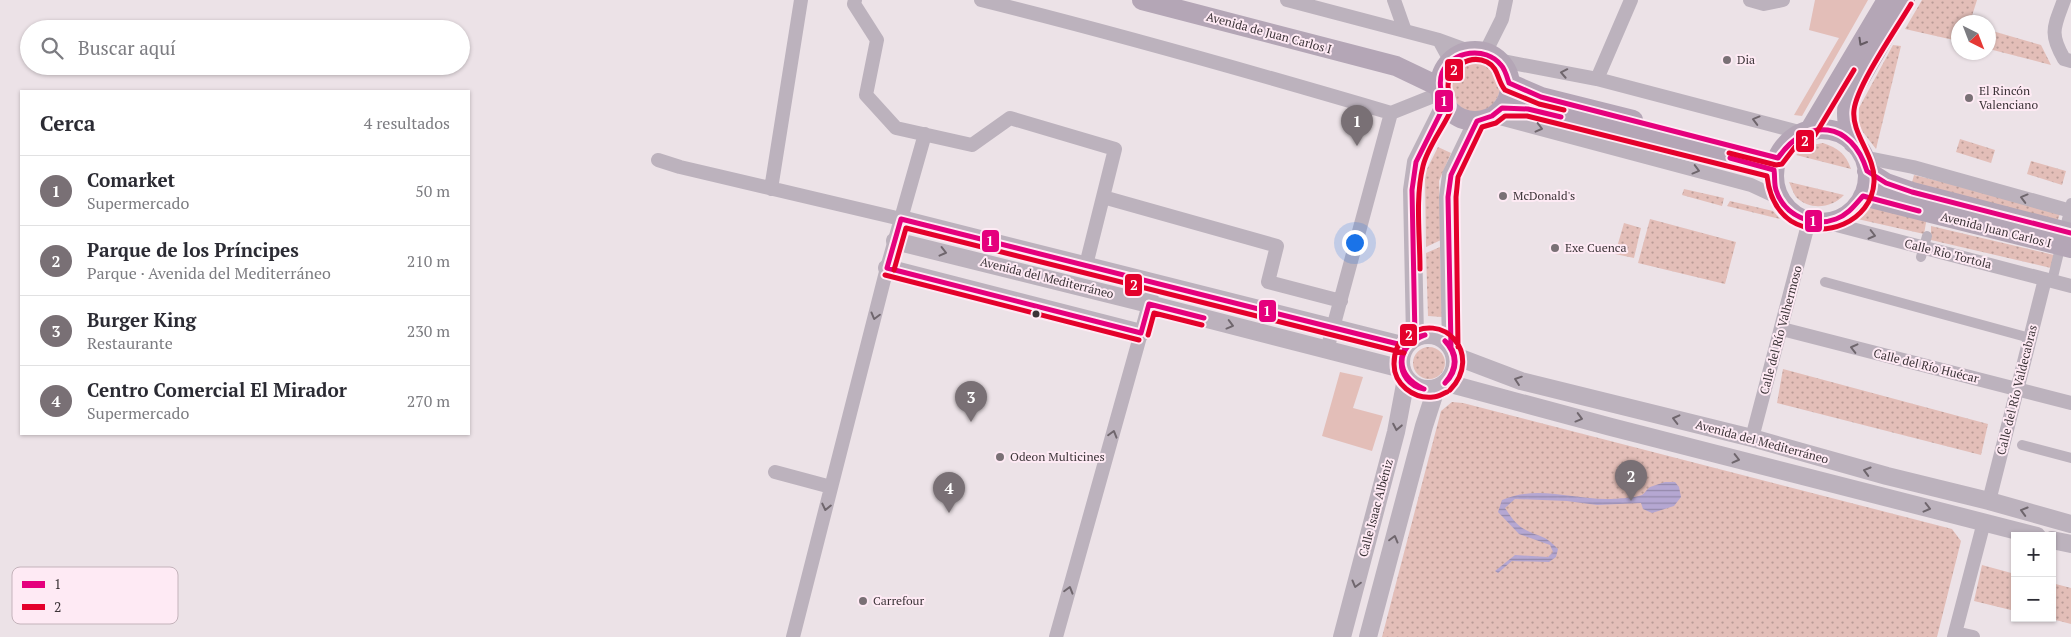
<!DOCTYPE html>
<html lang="es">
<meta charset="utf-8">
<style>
body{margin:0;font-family:"PT Serif",serif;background:#f2f2f3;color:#2b2b33}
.controls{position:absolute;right:15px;bottom:15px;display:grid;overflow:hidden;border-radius:0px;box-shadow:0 1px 4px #0004}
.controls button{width:45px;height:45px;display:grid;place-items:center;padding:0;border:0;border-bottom:1px solid #e1e1e2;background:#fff;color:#2b2b33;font:25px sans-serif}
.compass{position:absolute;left:1951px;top:15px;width:45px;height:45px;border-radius:50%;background:#fff;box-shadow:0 1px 4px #0004;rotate:138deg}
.you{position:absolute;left:1354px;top:242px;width:18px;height:18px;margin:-12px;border:4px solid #fff;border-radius:50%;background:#1a73e8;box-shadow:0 0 0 8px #1a73e833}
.badge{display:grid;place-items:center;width:32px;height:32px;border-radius:50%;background:#797075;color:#fff;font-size:16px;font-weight:700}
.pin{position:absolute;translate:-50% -41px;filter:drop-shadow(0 1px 2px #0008)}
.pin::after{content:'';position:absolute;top:26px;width:18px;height:15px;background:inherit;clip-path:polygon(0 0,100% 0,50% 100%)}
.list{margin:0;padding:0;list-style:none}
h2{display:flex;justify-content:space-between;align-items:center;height:65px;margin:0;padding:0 20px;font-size:21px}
h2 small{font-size:16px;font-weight:400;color:#7c7c81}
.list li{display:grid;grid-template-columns:32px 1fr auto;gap:15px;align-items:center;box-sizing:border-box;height:70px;padding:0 20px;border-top:1px solid #e1e1e2}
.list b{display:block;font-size:19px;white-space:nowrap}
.list p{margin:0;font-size:16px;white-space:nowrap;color:#7c7c81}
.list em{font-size:16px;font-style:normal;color:#7c7c81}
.icon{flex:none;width:28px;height:28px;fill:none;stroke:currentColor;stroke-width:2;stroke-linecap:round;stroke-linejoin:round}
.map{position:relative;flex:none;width:2071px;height:637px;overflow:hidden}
.search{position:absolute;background:#fff;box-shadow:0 1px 4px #0004;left:20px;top:20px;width:450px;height:55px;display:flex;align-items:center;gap:12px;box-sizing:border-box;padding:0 18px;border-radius:28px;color:#7c7c81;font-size:19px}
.panel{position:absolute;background:#fff;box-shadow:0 1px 4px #0004;left:20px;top:90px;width:450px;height:345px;border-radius:0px}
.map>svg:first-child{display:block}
.grass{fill:#e3beb8}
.park{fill:url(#park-dots)}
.water{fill:url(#water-rules)}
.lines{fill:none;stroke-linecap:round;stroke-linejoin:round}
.pedestrian{stroke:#bcb2bd;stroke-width:10}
.minor{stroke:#bcb2bd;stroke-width:14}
.tertiary{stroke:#bcb2bd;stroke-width:18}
.secondary{stroke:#b4a6b6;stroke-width:20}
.bus-1-casing{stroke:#feeaf4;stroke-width:9}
.bus-2-casing{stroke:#feeaf4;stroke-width:9}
.bus-1{stroke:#e5007d;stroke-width:5}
.bus-2{stroke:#e4002b;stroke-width:5}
.oneway{stroke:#655b63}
.oneway2{stroke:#6f666d}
.poi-dot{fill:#797075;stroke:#feeaf4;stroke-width:2}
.bus-dot{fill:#3b3337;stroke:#feeaf4;stroke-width:2}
.labels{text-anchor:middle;stroke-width:4;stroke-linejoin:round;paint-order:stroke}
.street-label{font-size:12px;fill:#3b3337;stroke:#feeaf4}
.poi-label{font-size:12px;fill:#3b3337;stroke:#feeaf4;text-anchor:start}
.key{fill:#feeaf4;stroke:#c4b3bb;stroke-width:1}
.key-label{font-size:14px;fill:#3b3337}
.line-badge{stroke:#feeaf4;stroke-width:2}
.badge-label{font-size:14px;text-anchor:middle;font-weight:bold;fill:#fff}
</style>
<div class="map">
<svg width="2071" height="637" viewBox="0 0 2071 637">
<defs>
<pattern id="park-dots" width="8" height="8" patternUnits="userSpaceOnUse" patternTransform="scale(1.25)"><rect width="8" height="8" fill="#e3beb8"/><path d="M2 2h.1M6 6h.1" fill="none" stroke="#b99b96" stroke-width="1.8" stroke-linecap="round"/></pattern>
<pattern id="water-rules" width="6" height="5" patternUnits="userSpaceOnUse" patternTransform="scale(1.25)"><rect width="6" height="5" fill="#b5a7d2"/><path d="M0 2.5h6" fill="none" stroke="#9489ab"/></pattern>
</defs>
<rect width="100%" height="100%" fill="#ece2e7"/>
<!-- grass -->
<path class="grass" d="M1815,0H1868L1802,116L1794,115L1839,38L1809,30Z
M1340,372L1363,377L1353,408L1383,416L1372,451L1322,436Z"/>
<!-- park -->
<path class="park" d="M1922,0H1977L1970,22H1958V41L1905,29Z
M1989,30L2041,45L2051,65L1989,49Z
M1893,45L1901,46L1876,149L1859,127V108Z
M1448 86a26 26 0 1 1 52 0a26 26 0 1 1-52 0Z
M1960,139L1995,150L1991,163L1956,152Z
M1823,143C1838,148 1846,154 1851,169L1796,155L1807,146Z
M1438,147L1451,153L1439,181L1441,240L1426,247L1425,173Z
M2031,161L2066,171L2062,185L2027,174Z
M1914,175L2061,211L2057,222L1911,186Z
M1789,182L1844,195C1832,208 1810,211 1796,197C1793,193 1791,186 1789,182Z
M1684,189L1724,198L1722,206L1682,195Z
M1730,201L1773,211L1780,219L1727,206Z
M1873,205L1927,217L1924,234L1853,218L1861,211Z
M1650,219L1736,242L1725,284L1638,263Z
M1624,223L1641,228L1634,258L1615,254Z
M1931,226L2054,255L2051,268L1931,240Z
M1440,247L1442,317L1428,316L1426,253Z
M1413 363a16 16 0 1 1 32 0a16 16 0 1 1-32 0Z
M1783,369L1988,424L1981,455L1777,403Z
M1452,402L1463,403L1952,529L1961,541L1937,637H1382L1441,411Z
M1982,565L2015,574V611L1974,601Z
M2052,583L2071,588V624L2048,618H2052Z"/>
<!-- water -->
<path class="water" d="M1665,482H1675L1679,487L1681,497L1674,506L1652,513L1643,509L1641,503L1597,505L1567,501L1515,499L1505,508C1510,515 1515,524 1524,529C1540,538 1543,533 1558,549L1556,557L1549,562L1512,561L1498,573L1495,571L1515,555L1548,557L1553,552L1550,545L1519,534L1498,512L1502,500C1536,485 1572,499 1606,499C1614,499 1635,498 1642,495C1645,493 1647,489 1650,487C1655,485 1660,484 1665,482Z"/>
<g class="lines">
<!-- pedestrian -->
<path class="pedestrian" d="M1921,257L1927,236
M2052,281L2071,203
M1825,282L2030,338
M2022,445L2071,458"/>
<!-- minor -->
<path class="minor" d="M855,0L854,4L877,40L866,95L896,128L972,145L1010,118L1115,149L1086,265
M981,0C1119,34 1255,73 1391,113
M1287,0L1439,40L1472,52
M1394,0L1405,31
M1750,0L1764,4L1783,0
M2064,0C2054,27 2049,33 2064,59L2071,61
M1439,40L1451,62
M1485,53L1502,19L1506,0
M1497,60L1597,79L1803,133
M1597,79L1631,0
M1492,116L1751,185L1779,198
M1863,157L1913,167L2071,211
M658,160L680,167L901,219
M771,189L801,0
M1103,197L1277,246L1268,282L1341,301
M1825,222L2071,286
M1782,329L2071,403
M1327,350L1391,113L1441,93
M1752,438L1809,221
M775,472L831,487
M1989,501L2045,279
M1955,633L1973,637
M793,637L887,268L925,134
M1056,637L1155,283
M1954,637L1984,522"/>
<!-- tertiary -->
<path class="tertiary" d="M901,219L1406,346
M895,241L1149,304L1402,369
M887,268L1141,333
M1401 362a27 27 0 1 1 54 0a27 27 0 1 1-54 0Z
M1415,338L1412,190L1416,162L1445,104
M1451,347L1448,197L1451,175L1477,121
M1455,356L1521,381L1752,438L1887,476L1989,501L2071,524
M1447,383L1611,427L2037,536
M2052,540L2071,544
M1342,637L1396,432L1406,379
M1368,637L1424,426L1436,389"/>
<!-- secondary -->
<path class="secondary" d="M1142,0L1396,66L1440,87
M1440 86a35 35 0 1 1 70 0a35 35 0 1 1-70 0Z
M1509,83L1541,97L1633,120
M1502,108L1528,109L1734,159L1774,170
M1774 176a47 47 0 1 1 94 0a47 47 0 1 1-94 0Z
M1809,131L1887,0
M1853,143C1848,126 1844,113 1850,96L1905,0
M1867,171L1886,183L1912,192L2071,233
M1863,196L2071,248"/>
<defs>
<path id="bus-1" d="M1730,158L1774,170C1775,176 1774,184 1776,190C1784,215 1812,228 1836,219C1848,215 1855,205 1863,196L1919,211
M887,268L901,219L1406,346
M887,268L1141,333
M1141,333L1149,304L1204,318
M1415,338L1412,190L1416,162L1445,104C1442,94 1438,84 1442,73C1452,50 1486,46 1501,65C1505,69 1507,77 1509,83L1541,97L1778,158C1807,116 1852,121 1867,171L1886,183L1912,192L2071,233
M1445,341C1459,353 1458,371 1445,383
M1445,341C1458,355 1457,369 1445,383
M1451,347L1448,197L1451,175L1477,121L1492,116L1502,108L1528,109L1561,117
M1424,389C1393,383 1394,341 1425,335
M1424,389C1394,376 1395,346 1425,335"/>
<path id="bus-2" d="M1729,153L1776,165L1782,164L1795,147L1815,135L1854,70
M1420,269C1420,235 1415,199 1423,166C1428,146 1444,127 1452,108C1454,100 1448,93 1448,86C1448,67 1470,54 1487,62C1499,68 1497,81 1505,90L1539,104L1564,110
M894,270L906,228L1404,353
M885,275L1139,340
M1148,335L1154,313L1202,325
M1458,347L1456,197L1458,177L1482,127L1496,123L1505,116H1527L1767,176C1769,194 1775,210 1791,221C1823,241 1872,222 1874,182C1876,156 1851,134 1854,110C1857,85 1897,28 1911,4
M1447,392C1442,394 1438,397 1433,397C1413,399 1394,384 1394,364C1394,353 1397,344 1405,337C1443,308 1484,355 1450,390"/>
</defs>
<!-- bus-1 casing -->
<use href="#bus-1" class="bus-1-casing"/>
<!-- bus-2 casing -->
<use href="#bus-2" class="bus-2-casing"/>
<!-- bus-1 -->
<use href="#bus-1" class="bus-1"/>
<!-- bus-2 -->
<use href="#bus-2" class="bus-2"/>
</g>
<!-- one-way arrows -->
<defs><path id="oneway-chevron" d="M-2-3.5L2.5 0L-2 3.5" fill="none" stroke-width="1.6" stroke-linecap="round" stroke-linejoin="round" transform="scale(1.25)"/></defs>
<use class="oneway" href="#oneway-chevron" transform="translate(1862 42) rotate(120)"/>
<g class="oneway2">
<use href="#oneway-chevron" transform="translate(1564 73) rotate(-169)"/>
<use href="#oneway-chevron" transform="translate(1756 120) rotate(-165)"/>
<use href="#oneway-chevron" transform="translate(1539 128) rotate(14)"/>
<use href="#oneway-chevron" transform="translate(1696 170) rotate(15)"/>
<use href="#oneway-chevron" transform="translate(2024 198) rotate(-165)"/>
<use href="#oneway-chevron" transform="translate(1872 235) rotate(14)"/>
<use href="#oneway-chevron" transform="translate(943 252) rotate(14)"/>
<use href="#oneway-chevron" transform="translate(875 316) rotate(105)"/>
<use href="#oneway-chevron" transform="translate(1230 325) rotate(15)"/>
<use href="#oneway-chevron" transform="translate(1854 348) rotate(-166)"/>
<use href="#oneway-chevron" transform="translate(1518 380) rotate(-161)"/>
<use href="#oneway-chevron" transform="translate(1579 418) rotate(15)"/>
<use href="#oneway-chevron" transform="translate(1676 419) rotate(-166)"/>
<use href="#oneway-chevron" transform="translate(1397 427) rotate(101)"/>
<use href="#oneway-chevron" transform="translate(1113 434) rotate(-74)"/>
<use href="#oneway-chevron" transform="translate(1736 459) rotate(14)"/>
<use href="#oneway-chevron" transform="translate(1867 471) rotate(-164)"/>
<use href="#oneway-chevron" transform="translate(826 507) rotate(103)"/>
<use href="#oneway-chevron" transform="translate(1927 508) rotate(14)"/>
<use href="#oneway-chevron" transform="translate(2024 511) rotate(-164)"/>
<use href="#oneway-chevron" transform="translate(1394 539) rotate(-75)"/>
<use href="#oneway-chevron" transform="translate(1356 584) rotate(105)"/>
<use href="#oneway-chevron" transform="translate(1069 590) rotate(-74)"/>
</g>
<!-- markers -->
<g class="poi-dot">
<circle cx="1727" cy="60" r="5"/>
<circle cx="1969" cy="98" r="5"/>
<circle cx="1503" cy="196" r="5"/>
<circle cx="1555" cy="248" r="5"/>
<circle cx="1000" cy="457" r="5"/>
<circle cx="863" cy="601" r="5"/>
</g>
<circle class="bus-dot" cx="1036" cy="314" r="4.5"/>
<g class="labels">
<!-- street labels -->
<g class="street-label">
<text transform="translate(1269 33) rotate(15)" y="4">Avenida de Juan Carlos I</text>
<text transform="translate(1996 230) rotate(14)" y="4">Avenida Juan Carlos I</text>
<text transform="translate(1948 254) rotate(14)" y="4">Calle Rio Tortola</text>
<text transform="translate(1047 278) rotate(14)" y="4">Avenida del Mediterráneo</text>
<text transform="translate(1781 330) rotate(-75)" y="4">Calle del Río Valhermoso</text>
<text transform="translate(1926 366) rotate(14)" y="4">Calle del Río Huécar</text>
<text transform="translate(2017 390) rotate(-76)" y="4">Calle del Río Valdecabras</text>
<text transform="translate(1762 442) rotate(15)" y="4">Avenida del Mediterráneo</text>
<text transform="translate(1376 508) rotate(-75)" y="4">Calle Isaac Albéniz</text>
</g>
<!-- poi labels -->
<g class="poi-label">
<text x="1737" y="64">Dia</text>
<text x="1979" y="95">El Rincón<tspan x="1979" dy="14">Valenciano</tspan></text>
<text x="1513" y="200">McDonald's</text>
<text x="1565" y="252">Exe Cuenca</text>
<text x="1010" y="461">Odeon Multicines</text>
<text x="873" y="605">Carrefour</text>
</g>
</g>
<!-- legend -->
<rect x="12" y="567" width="166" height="57" rx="8" class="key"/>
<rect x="22" y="581" width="23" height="7" fill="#e5007d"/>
<rect x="22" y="604" width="23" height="6" fill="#e4002b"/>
<g class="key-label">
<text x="54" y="589">1</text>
<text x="54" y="612">2</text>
</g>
<g class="line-badge">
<rect x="1444" y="58" width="20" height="24" rx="5" fill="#e4002b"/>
<rect x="1434" y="89" width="20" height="24" rx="5" fill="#e5007d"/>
<rect x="1795" y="129" width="20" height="24" rx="5" fill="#e4002b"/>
<rect x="1804" y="209" width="19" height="24" rx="5" fill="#e5007d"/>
<rect x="981" y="229" width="19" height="24" rx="5" fill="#e5007d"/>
<rect x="1124" y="273" width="19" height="24" rx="5" fill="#e4002b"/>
<rect x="1258" y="299" width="19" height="24" rx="5" fill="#e5007d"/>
<rect x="1399" y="323" width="19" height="24" rx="5" fill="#e4002b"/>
</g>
<g class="badge-label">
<text x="1454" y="75">2</text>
<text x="1444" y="106">1</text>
<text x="1805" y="146">2</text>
<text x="1813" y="226">1</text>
<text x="990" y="246">1</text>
<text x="1134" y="290">2</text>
<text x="1267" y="316">1</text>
<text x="1409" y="340">2</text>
</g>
</svg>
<div class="controls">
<button>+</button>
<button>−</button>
</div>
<svg class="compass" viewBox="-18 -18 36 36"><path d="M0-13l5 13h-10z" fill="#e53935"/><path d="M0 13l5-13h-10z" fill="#7c7c81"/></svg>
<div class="you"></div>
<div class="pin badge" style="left:1357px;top:146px">1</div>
<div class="pin badge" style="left:1631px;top:501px">2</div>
<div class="pin badge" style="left:971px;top:422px">3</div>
<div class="pin badge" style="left:949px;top:513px">4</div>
<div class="search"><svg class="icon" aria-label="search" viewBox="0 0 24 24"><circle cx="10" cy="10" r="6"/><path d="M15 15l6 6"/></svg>Buscar aquí</div>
<section class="panel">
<h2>Cerca<small>4 resultados</small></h2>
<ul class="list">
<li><span class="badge">1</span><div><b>Comarket</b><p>Supermercado</p></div><em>50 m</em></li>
<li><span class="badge">2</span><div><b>Parque de los Príncipes</b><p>Parque · Avenida del Mediterráneo</p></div><em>210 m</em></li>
<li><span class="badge">3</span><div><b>Burger King</b><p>Restaurante</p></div><em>230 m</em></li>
<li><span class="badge">4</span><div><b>Centro Comercial El Mirador</b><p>Supermercado</p></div><em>270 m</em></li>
</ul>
</section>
</div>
